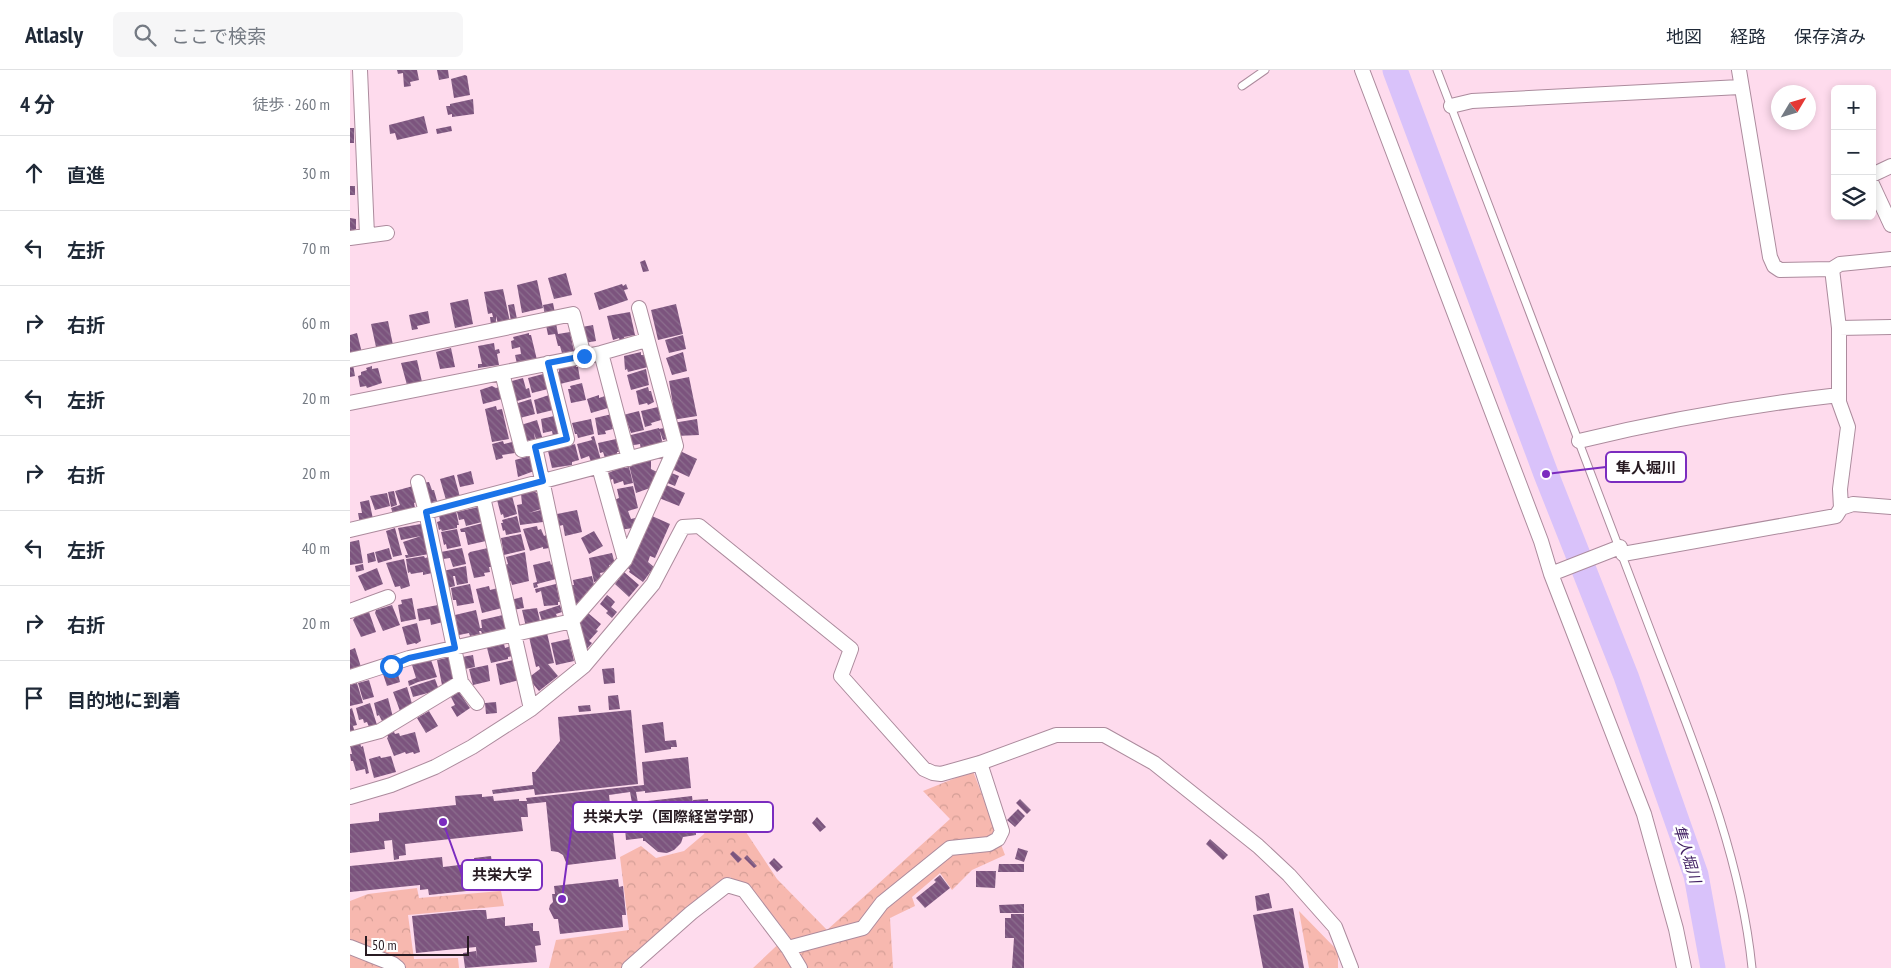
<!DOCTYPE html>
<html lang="ja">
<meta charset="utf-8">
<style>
body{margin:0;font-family:"PT Sans Narrow","Noto Sans JP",sans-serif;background:#f6f6f7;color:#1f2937}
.controls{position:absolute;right:15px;top:15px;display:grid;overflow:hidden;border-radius:8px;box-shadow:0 2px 8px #0003}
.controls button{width:45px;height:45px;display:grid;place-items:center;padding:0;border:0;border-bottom:1px solid #e0e1e3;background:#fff;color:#1f2937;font:25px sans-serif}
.compass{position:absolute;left:1421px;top:15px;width:45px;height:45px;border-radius:50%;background:#fff;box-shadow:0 2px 8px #0003;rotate:52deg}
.scale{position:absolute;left:15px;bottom:12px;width:104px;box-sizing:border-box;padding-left:5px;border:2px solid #281b22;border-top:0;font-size:14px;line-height:18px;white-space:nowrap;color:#281b22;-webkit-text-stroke:4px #fff;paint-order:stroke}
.stop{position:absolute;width:15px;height:15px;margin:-11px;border:4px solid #1a73e8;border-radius:50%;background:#fff}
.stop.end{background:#1a73e8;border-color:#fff;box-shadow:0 1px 5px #0008}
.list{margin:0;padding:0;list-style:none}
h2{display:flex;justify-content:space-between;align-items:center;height:65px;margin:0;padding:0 20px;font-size:21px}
h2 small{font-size:16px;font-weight:400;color:#747a83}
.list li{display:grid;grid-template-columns:32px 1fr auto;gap:15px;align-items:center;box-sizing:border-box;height:75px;padding:0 20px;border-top:1px solid #e0e1e3}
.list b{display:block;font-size:19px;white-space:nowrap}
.list em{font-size:16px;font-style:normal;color:#747a83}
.icon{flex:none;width:28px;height:28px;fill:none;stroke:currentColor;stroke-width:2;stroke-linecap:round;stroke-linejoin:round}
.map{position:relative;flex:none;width:1541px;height:898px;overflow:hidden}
header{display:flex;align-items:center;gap:30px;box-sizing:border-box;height:70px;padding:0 25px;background:#fff;border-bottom:1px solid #e0e1e3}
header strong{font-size:24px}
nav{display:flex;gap:28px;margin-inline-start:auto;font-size:18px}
.search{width:350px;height:45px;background:#f6f6f7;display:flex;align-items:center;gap:12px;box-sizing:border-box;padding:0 18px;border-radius:8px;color:#747a83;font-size:19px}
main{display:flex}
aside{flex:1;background:#fff}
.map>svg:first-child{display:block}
.forest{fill:url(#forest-crowns)}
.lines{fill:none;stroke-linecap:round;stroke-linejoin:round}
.river{stroke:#d9c2fa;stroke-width:25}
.building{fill:url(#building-back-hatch)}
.lane-casing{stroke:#ac8b9d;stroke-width:9}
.street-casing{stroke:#ac8b9d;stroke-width:16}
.lane{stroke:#fff;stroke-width:7}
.street{stroke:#fff;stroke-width:14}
.route{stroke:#1a73e8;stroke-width:6}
.labels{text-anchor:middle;stroke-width:5;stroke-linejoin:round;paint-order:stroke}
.water-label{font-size:15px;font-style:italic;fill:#432364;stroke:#fff}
.leader{fill:none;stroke:#7b2cbf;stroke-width:2}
.callout-dot{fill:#7b2cbf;stroke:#fff;stroke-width:2}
.callout{fill:#fff;stroke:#7b2cbf;stroke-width:2}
.callout-label{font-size:15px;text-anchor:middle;font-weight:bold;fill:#281b22}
</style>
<header>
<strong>Atlasly</strong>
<div class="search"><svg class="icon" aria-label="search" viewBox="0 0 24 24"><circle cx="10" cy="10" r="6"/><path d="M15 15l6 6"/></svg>ここで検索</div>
<nav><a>地図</a><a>経路</a><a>保存済み</a></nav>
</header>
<main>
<aside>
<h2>4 分<small>徒歩 · 260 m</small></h2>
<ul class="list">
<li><svg class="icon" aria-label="ahead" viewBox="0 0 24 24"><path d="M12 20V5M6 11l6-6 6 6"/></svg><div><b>直進</b></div><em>30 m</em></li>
<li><svg class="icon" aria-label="left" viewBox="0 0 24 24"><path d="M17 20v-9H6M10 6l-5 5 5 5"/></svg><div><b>左折</b></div><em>70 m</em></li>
<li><svg class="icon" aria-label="right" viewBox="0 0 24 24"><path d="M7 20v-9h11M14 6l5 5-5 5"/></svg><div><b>右折</b></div><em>60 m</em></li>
<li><svg class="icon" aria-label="left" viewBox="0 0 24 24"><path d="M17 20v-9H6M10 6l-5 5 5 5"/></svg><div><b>左折</b></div><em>20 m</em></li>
<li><svg class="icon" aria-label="right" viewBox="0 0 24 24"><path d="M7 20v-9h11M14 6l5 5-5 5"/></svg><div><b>右折</b></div><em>20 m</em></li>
<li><svg class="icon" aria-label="left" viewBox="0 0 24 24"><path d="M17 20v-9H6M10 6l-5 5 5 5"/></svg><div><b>左折</b></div><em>40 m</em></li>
<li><svg class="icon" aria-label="right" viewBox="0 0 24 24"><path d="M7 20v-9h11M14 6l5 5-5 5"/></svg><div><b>右折</b></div><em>20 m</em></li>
<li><svg class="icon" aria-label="arrive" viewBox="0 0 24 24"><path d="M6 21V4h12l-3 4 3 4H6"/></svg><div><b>目的地に到着</b></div></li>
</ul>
</aside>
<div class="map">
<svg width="1541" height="898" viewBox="0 0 1541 898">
<defs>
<pattern id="forest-crowns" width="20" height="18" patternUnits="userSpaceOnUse" patternTransform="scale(1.25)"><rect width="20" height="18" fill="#f7b8af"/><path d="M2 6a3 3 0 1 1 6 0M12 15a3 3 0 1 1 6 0" fill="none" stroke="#d49e96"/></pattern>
<pattern id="building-back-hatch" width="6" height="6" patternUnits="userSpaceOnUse" patternTransform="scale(1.25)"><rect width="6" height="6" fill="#7c547e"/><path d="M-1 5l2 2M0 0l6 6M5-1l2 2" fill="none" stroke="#8c6e8e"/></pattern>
</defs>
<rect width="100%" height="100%" fill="#fedbed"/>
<!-- forest -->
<path class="forest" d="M623,701L655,785L622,800L602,820L590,803L562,827L565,836L540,848L543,898H403L438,865L410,829L380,807L272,898H199L206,870L279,860L270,787L291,776L306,788L334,781L354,764L364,738H380L427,809L477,860L600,749L573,721Z
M67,818L69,828L151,821L154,836L58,845L64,889L108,888L109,898H0V831L18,824Z
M949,841L988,881V898H959Z"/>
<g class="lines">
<!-- river -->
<path class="river" d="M1045,0L1196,404L1276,606L1346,805L1363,898"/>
</g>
<!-- building -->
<path class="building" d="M47,0H67L69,10L60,12L61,16L54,17L53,3L48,4Z
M87,0H98L99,8L89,10Z
M115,5L117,6L120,25L104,28L101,9Z
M123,29L124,44L102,47V44L98,45L96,36H100V34Z
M74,46L78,63L47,70L45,63L40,64L39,55Z
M101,56L102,61L87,64L86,59Z
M0,58H4V73H0Z
M0,116H5V125H0Z
M0,148L6,149V159L0,162Z
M295,190L299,201L293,202L290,192Z
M216,203L222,225L204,229L198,208Z
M187,210L193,238L172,243L167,215Z
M272,214L273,216L276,214L278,219L274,220L278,230L249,240L244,223Z
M153,219L160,252L148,254L146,246V254L141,255L140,247H143L142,243L138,244L134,222Z
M118,229L123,254L105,258L100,233Z
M203,233L205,243L195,245L193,235Z
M164,234L167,249L161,251L158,235Z
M326,234L333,264L308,270L301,240Z
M78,241L80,253L67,256L68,259L62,260L59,245Z
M280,242L285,265L274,267L275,271L270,272L269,268L263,270L257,246Z
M38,251L43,275L26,277L21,254Z
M206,253L208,264L220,262L224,281L212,283L210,276H208L205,264L198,265L196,255Z
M243,255L246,271L235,273L232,257Z
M7,263L12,283L0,285V265Z
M179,263V265H181L187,290L167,294L165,285L171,284L170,277L162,279L161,271L164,270L163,267Z
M333,265L336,279L319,283L315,270Z
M144,273L145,280L149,279L150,283L147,284L149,295L128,298V294H132L128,276Z
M101,278L105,297L90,299L86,282Z
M291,282V285H295L298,297L278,302L277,299L275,300L274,286Z
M333,282L337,301L322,305L316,288Z
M67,290L72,312L57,315L51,293Z
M3,295L5,306L0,307V296Z
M226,295V297H228L230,309L210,314L207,302H209V299Z
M22,296V299L28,298L32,313L17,318L16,316L10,317L8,306L11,305V302L17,300L16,298Z
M296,299L299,315L281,320L277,305Z
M193,304L198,319L182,323L178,308Z
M339,307L347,346L322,350L319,336L323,335L319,311Z
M173,308L176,319L179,318L181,327L167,331L165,326H163L160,314L162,311Z
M232,313L236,330L221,333L218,319H221L220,316Z
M142,316L146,318L149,317L152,329L133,334L130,320Z
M298,317L299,321H301L304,332L298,335L297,333L289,335L286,321Z
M199,325L203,340L187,344L184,330Z
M249,325V328L255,326L258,338L241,343L237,329Z
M181,329L185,344L170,348L165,334Z
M146,336L147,340L152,339L159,369L142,372L135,339Z
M308,337L311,350L301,353L302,355L295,357L291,341Z
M289,341L294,360L281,363L277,352L275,353L273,345Z
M262,344L264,355L262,356L263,359L255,361L256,364L248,365L245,348Z
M204,346L208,364L203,366L202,361L193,363L191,349Z
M241,349L244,364L228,368L227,364H225L222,353Z
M347,349L349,365L326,366L323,353Z
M187,350L193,370L187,372L184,363L185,369L175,371L171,355Z
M309,358L313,375L291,380L290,374L279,376L277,366Z
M314,358L317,369L313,370L309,359Z
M244,366L251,390L241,392L239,386L231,389L227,374L242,370L241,367Z
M266,369L269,382H267V385L255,388L253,382L250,383L248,373Z
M153,371L154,374L162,372L165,383L152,385L153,388L146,390L142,374Z
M225,374L229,390L222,392V395L202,398L198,381Z
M330,381L347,389L339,407L322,399Z
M180,386L184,401L168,407L165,390Z
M301,388V399L307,402L300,418L286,423L279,395Z
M275,396V398L279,397L283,413L274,415L273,411L264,414L263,409L260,410L258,403Z
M121,401L124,414L110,417L107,405Z
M319,402L329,406L325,416L315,412Z
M104,405L110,427L96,430L90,409Z
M79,412L82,420H84L87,431L77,433L72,413Z
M314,414L335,423L329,436L309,428Z
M63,416L67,432L64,433L65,438L44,447L41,438L50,435L45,421Z
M283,416L288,438L278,441L281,449L285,448L286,454L283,455V458L269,460L264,430L269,428L267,419Z
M44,421L47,435L41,437L38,422Z
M185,421L186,423H187L191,439L179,443L191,440L193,452L170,455L167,435L172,434L171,424Z
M37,423L40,436L25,440L20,426Z
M162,426L167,444L154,448L153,444L151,445L147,430Z
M19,430L23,449L10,454L8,443H12L10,432Z
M128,437L132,452L116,456L114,449L109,450L107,442Z
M227,440L232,462L215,466L213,455L209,456L207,444Z
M106,441L109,455H107V458L92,461L91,459L89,460L87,452L90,451L89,445Z
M167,446L171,462L156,465L155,460L153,461L151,453H153L152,450Z
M302,446L320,454L305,488L300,486L298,492L304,497L293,512L279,502L280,500L277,497L284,488Z
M133,453L134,457H133L136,471L118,475L115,462H111L110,459Z
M71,454L79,484L56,488L55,485H58L53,472L71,466L51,470L48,458Z
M187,456L188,460L191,459L194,466L196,465L199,478L193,479V477L180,481L173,459Z
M45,458L52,485L43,487L36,461Z
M107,459L111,476L97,479L96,474L94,475L91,462Z
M244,461L253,476L239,484L231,468Z
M171,464L175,480L154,485L151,468Z
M9,470L13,493L0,495V472Z
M39,478L42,489L28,493L25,482Z
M112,478L116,494L103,497L100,488L93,489L91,482Z
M138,478L141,492V497H139L140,502L134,503L135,506L124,508L118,484L120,482Z
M24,482L26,491L18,493L17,484Z
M175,482L179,511L162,515L161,511L159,512L155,495L158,494L156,487Z
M262,483L265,494L259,495L260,501L250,503L252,510L244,512L239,488Z
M74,486L75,488L79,487L82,503L73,505V502L61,504L60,502L58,503L56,489Z
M54,489L60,516L51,519L50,516L45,517L36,493Z
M200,491L201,495L202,494L206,509L187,514L188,517L184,518L183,513L187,512L183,495Z
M13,494L14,500L6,502L5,496Z
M116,496L118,513L107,515L105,506H103L105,516L97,518L95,508L101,507L95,508L93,501Z
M27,498L33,514L15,521L8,506Z
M274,502L289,515L279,527L265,514Z
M242,506L245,519L239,520V525L231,529V535H226L224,534L221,515H224L223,510Z
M120,514L124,533L107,536L106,530H103L101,518Z
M206,514L210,532H208V535L194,536L191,521L186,523L185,519Z
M139,516L140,520L148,518L152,538L132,543L126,519Z
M257,525L261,528L257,533L261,528L265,532L261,537L267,542L262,548L256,543L258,541L250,534Z
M172,527L174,538L163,540L161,530Z
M62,528L66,549L51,552L48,535L52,534L51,530Z
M42,535L50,555L33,561L25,543L26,540Z
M88,535L93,552L81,555L80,549L69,551L67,539Z
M210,535L212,542L206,544L208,549L176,557L172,540L187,538L190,551H192L189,542Z
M126,540L130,558H132L131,550L153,545L156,559L133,566L131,561H129L130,564L120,566L119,563L109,565L105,545Z
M19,542L26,562L11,567L3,550L6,546Z
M238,543L251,554L246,560L248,561L239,571L242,573L236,580L230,565L233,562L229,559L231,557L229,554Z
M67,553L71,571L66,574L65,573L57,575L52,557Z
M197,563L204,593L198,594L208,606L189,621L178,608L190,599L189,596L186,597L179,567Z
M219,569L224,591L206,595L201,573Z
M154,574L155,578L161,576L163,586L158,587V589L141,593L137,578Z
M5,578L11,597L0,600V580Z
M123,585L125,597L115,599L112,587Z
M101,587L106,609L103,612L92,615L87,590Z
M81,590L87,607L68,612L59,616L58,611L66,608L62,595Z
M163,590L169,610L150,615L146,594Z
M138,595L140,611L123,615L119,599Z
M264,598L265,613L254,614L252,599Z
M47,600L50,612L37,616L33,604Z
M85,609L89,620L63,627L60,617Z
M19,610L24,627L13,630L8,613Z
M7,613L13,633L0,636V615Z
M57,617L63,637L50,641L43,622Z
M109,622L120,638L107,647L101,637L105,635L101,627Z
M268,625L270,639L259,640L258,626Z
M38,628L43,647L32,651L29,645L27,646L24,633Z
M146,632L147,643L136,644L135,633Z
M20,633L27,655L19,657L17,652L14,653L13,649L9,650L6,638Z
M240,635L241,641L229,642L228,636Z
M2,638L7,655L3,656L5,663L0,664V639Z
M281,640L288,714L185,725L184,719L143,724L142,720L183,715L182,702H185L210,671L208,647Z
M79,641L88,656L76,663L67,648Z
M313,652L315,671L326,670L327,677H321V679L295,683L292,655Z
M44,662L45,664L49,663L50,666L65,662L70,682L64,684L63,682L56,684L55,682L44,686L37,668L38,667L37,664Z
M10,672L11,677L13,676L19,703L16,704L15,699L6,701L3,691H1L0,684H2L0,675Z
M30,686L31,688L41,686L46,702L24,708L19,689Z
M338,687L341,718L295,723V721L286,722L288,733H282L280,722L259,725L266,789L217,795L213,785L208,782L201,781L196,732L177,734L178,747H171L173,761L55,774L56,785L49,786V789L44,790L42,770L34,771L35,779L0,783V754L29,751V743L106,735L105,726L132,724V727L143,726L144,731L169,729V731H177L176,728L294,715L292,692Z
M342,726L344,743L353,741L345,742L343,730L358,729L359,741H354L356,744L355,747L345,750L346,765L333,767L331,773L324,780L317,783L308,782L295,771H293V768L276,770L275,758H273L272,754H270L269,748L274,747L273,736L289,735V732Z
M670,729L681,740L677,744L666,733Z
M668,739L675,746L665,757L657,750Z
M467,747L476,757L470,762L462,753Z
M860,769L878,785L873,790L856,774Z
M668,778L678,781L674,792L665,789Z
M383,781L392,789L388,793L380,784Z
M397,785L407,796L404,798L394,788Z
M141,786L142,793L165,791L166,803L162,804V808L148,809V806H144L145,818L79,825L78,819L70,820V815L0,822V796L92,787L93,797L125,793L124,788Z
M424,788L433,797L427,802L419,793Z
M649,794H674V802H648Z
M626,801H646L645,818L626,817Z
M590,805L600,818L575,838L566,828L586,812L584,810Z
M268,809L269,817L273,816L276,845H272L273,857L210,864L208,849H204L199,839L200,835L203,832L202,824H205L204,816Z
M919,823L922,838L907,841L905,826Z
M674,834V843H650L649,835Z
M943,838L954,898H913L903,845Z
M124,840H136L137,849L155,847V856L183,853V861H189L191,875L185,876L187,892L115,898L113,883L126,881L127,888L126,877L66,883L62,846Z
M661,844H674V898H662L664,868H655V848H661Z"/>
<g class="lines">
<defs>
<path id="lane" d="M1087,0C1156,182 1227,364 1295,546C1338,660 1390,776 1402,898
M892,16L915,0"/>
<path id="street" d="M10,0L17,165
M1012,0L1191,471L1201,504L1294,744L1326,859L1334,898
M1101,36L1122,31L1390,17
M1522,105L1541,96
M1522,114L1541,155
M0,168L37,163
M1482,199L1490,194L1541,189
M1489,258L1541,257
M251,283L279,389
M0,290L223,244L234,286
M152,303L172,380L217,369L198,293
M0,333L251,283L296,270
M1229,371C1315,350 1401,335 1489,325
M185,377L222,551L234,596
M249,397L275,490
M68,412L76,442L111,612L127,633
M133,427L181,639
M1491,438L1503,434L1541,437
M0,460L76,442L326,376
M1273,484L1486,446L1491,438L1490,419L1498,357L1489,332V258L1482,199L1430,200L1424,196L1420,187L1389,0
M1201,504L1270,477
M0,541L38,527
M0,607L59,588L222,551L275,490L326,376L289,238
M0,669L30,661L111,612
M0,727L41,715L85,697L122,677L181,639L234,596L303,514L333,457L349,456L501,579L491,606L574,699L583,703L591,704L630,693L706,665H754L804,693L908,776L939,805L985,857L1001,898
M0,877L43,894L48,898
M438,878L513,858L532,833L600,778L639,774L648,769L652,761L630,693
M279,898L341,843L377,815L394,820L438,878L450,898"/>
</defs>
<!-- lane casing -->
<use href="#lane" class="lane-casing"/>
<!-- street casing -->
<use href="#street" class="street-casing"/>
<!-- lane -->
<use href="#lane" class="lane"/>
<!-- street -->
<use href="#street" class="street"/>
</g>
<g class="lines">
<!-- route -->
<path class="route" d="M41,596L59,588L105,578L76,442L193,411L185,377L217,369L198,293L234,286"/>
</g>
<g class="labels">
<!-- water labels -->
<g class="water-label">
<text transform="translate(1337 784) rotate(73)" y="5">隼人堀川</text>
</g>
</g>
<!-- callouts -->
<path class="leader" d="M1196 404L1256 397M212 829L223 747M93 752L112 805"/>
<g class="callout-dot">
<circle cx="1196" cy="404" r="5"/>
<circle cx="212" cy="829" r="5"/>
<circle cx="93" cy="752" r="5"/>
</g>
<g class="callout">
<rect x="1256" y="382" width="80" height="30" rx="5"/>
<rect x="223" y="732" width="200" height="30" rx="5"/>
<rect x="112" y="790" width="80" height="30" rx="5"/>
</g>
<g class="callout-label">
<text x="1296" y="403">隼人堀川</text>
<text x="323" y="752">共栄大学（国際経営学部）</text>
<text x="152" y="810">共栄大学</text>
</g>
</svg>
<div class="controls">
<button>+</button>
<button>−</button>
<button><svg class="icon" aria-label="layers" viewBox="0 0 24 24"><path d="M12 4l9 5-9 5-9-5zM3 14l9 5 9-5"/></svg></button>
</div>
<svg class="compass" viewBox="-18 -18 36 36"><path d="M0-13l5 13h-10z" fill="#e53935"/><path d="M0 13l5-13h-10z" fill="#747a83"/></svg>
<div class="scale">50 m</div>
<div class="stop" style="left:41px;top:596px"></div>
<div class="stop end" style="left:234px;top:286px"></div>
</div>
</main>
